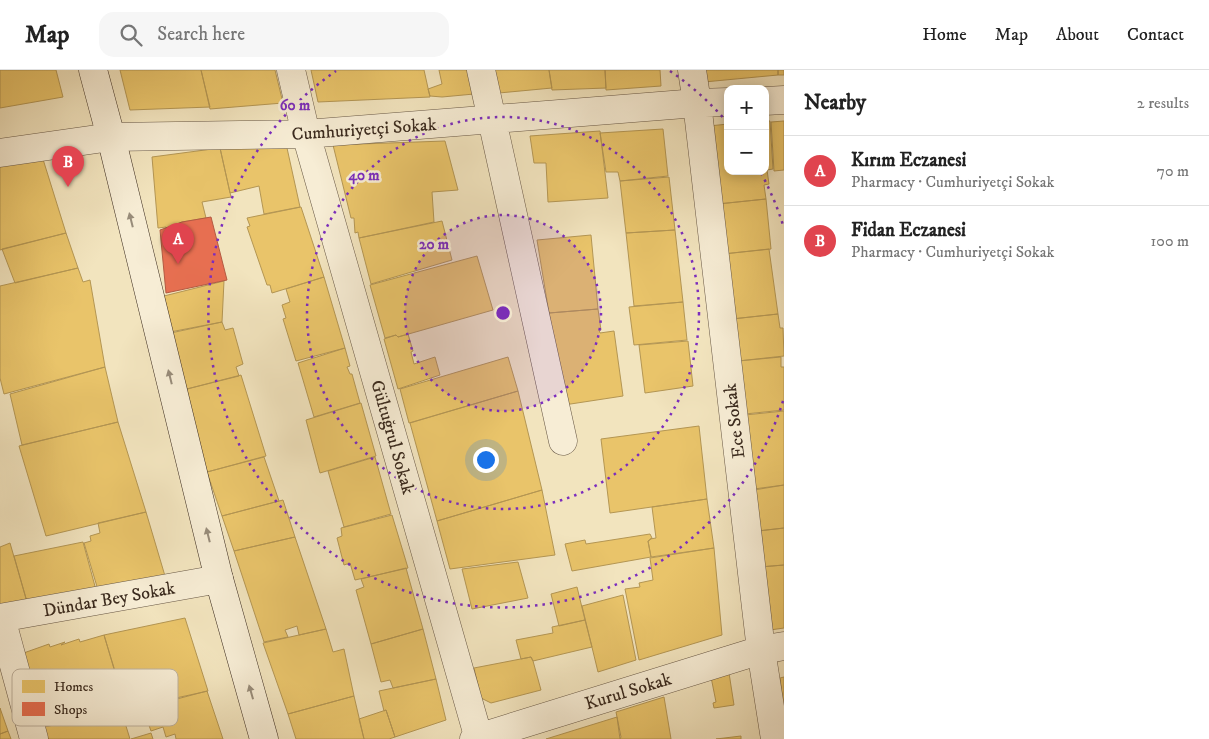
<!DOCTYPE html>
<meta charset="utf-8">
<style>
body{margin:0;font-family:"IM FELL DW Pica",serif;background:#f6f6f6;color:#222}
.controls{position:absolute;right:15px;top:15px;display:grid;overflow:hidden;border-radius:10px;box-shadow:0 2px 12px #0003}
.controls button{width:45px;height:45px;display:grid;place-items:center;padding:0;border:0;border-bottom:1px solid #e0e0e0;background:#fff;color:#222;font:25px sans-serif}
.you{position:absolute;left:485px;top:389px;width:18px;height:18px;margin:-12px;border:4px solid #fff;border-radius:50%;background:#1a73e8;box-shadow:0 0 0 8px #1a73e833}
.badge{display:grid;place-items:center;width:32px;height:32px;border-radius:50%;background:#8f2418;color:#fff;font-size:16px;font-weight:700}
.pin{position:absolute;translate:-50% -41px;filter:drop-shadow(0 1px 2px #0008)}
.pin::after{content:'';position:absolute;top:26px;width:18px;height:15px;background:inherit;clip-path:polygon(0 0,100% 0,50% 100%)}
.list{margin:0;padding:0;list-style:none}
h2{display:flex;justify-content:space-between;align-items:center;height:65px;margin:0;padding:0 20px;font-size:21px}
h2 small{font-size:16px;font-weight:400;color:#767676}
.list li{display:grid;grid-template-columns:32px 1fr auto;gap:15px;align-items:center;box-sizing:border-box;height:70px;padding:0 20px;border-top:1px solid #e0e0e0}
.list b{display:block;font-size:19px;white-space:nowrap}
.list p{margin:0;font-size:16px;white-space:nowrap;color:#767676}
.list em{font-size:16px;font-style:normal;color:#767676}
.icon{flex:none;width:28px;height:28px;fill:none;stroke:currentColor;stroke-width:2;stroke-linecap:round;stroke-linejoin:round}
.map{position:relative;flex:none;width:784px;height:669px;overflow:hidden}
header{display:flex;align-items:center;gap:30px;box-sizing:border-box;height:70px;padding:0 25px;background:#fff;border-bottom:1px solid #e0e0e0}
header strong{font-size:24px}
nav{display:flex;gap:28px;margin-inline-start:auto;font-size:18px}
.search{width:350px;height:45px;background:#f6f6f6;display:flex;align-items:center;gap:12px;box-sizing:border-box;padding:0 18px;border-radius:15px;color:#767676;font-size:19px}
main{display:flex}
aside{flex:1;background:#fff}
.map>svg:first-child{display:block}
.homes{fill:#e9c46a;stroke:#b49653}
.shops{fill:#e76f51;stroke:#b35a42}
.lines{fill:none;stroke-linecap:round;stroke-linejoin:round}
.street-casing{stroke:#685846;stroke-width:29}
.secondary-casing{stroke:#3a2a1e;stroke-width:29}
.street{stroke:#f7edd5;stroke-width:28}
.secondary{stroke:#f7edd5;stroke-width:28}
.oneway{fill:#988c7a}
.ring{fill:none;stroke:#7b2cbf;stroke-width:2.5;stroke-dasharray:2.5 5}
.labels{text-anchor:middle;stroke-width:5;stroke-linejoin:round;paint-order:stroke}
.street-label{font-size:18px;fill:#3a2a1e;stroke:#f7edd5}
.key{fill:#f7edd5;stroke:#beb29e;stroke-width:1}
.key-label{font-size:14px;fill:#3a2a1e}
.centre{fill:#7b2cbf;stroke:#f7edd5;stroke-width:2.5}
.ring-label{font-size:15px;text-anchor:middle;font-weight:bold;fill:#7b2cbf;stroke:#f7edd5;stroke-width:5;stroke-linejoin:round;paint-order:stroke}
</style>
<header>
<strong>Map</strong>
<div class="search"><svg class="icon" aria-label="search" viewBox="0 0 24 24"><circle cx="10" cy="10" r="6"/><path d="M15 15l6 6"/></svg>Search here</div>
<nav><a>Home</a><a>Map</a><a>About</a><a>Contact</a></nav>
</header>
<main>
<div class="map">
<svg width="784" height="669" viewBox="0 0 784 669">
<rect width="100%" height="100%" fill="#f2e4be"/>
<filter id="stains"><feTurbulence type="fractalNoise" baseFrequency=".004" numOctaves="4"/><feColorMatrix values="0 0 0 0 .2 0 0 0 0 .09 0 0 0 0 .02 0 0 0 .5 -.17"/></filter>
<radialGradient id="worn" r=".72"><stop offset=".6" stop-color="#630" stop-opacity="0"/><stop offset="1" stop-color="#630" stop-opacity=".3"/></radialGradient>
<!-- homes -->
<path class="homes" d="M0,0H56L63,27L0,38Z
M120,0H201L210,37L130,40Z
M201,0H275L283,33L210,39Z
M311,0H424L430,27L318,32Z
M439,0H469L474,24L442,27L430,26L428,19L442,14Z
M494,0H549L552,18L499,23Z
M549,0H605L606,18L552,20Z
M605,0H660L661,16L606,20Z
M703,0H778V5L704,12Z
M778,0H784V5H778Z
M765,51H770L773,99L767,100L769,114L764,115L766,129L718,134L709,56L728,54V101H765Z
M784,51V100L774,101L771,52Z
M663,59L668,106L620,111L618,102H606L600,63Z
M600,61L608,128L548,132L546,93H534L530,66Z
M445,71L458,120L432,122L434,152L359,168L358,162L355,163L354,148H351L333,75Z
M220,78L231,127L202,132L206,148L182,152L166,159V157L158,158L152,87Z
M220,78H287L300,137L264,144L259,116L230,123Z
M42,86L66,163L0,180V92Z
M669,107L675,160L626,163L620,111Z
M766,129L771,179L723,184L718,134Z
M301,137L324,207L272,223L270,215H267L247,157L250,156L247,148Z
M442,151L452,190L371,214L359,168Z
M675,160L683,232L634,236L626,163Z
M66,163L78,198L15,213L2,179Z
M591,165L598,239L549,243L537,170Z
M769,179L778,244L732,249L723,184Z
M477,186L493,240L398,267L396,265L385,268L370,215Z
M78,198L83,212L90,210L105,297L4,324L0,308V216Z
M324,207L345,278L296,291L283,249L286,248L282,235L290,232L286,219Z
M224,211L222,252L165,263L164,226Z
M683,232L687,270L634,275L629,237Z
M598,239L601,260H599L600,263L614,261L623,326L564,335L549,243Z
M778,244L780,258H783L784,286L738,291L732,249Z
M222,252L225,260L233,258L243,294L236,297L239,306L183,320L166,264Z
M408,264L413,281L411,282L414,294L435,287L440,305L398,319L384,269L396,265L398,267Z
M688,271L693,316L645,323L639,275Z
M345,278L350,296L347,297L350,304H352L360,333L314,347L298,293Z
M508,287L518,321L409,353L400,319Z
M781,287V297H784V340L745,344L738,291Z
M105,297L118,352L22,375L10,324Z
M241,305L266,386L207,402L183,320Z
M518,321L542,420L437,451L410,353Z
M361,333L376,386L320,403L306,350Z
M784,341V415L754,419L745,345Z
M118,352L146,442L46,466L19,376Z
M699,356L707,429L610,443L601,369Z
M264,387L279,431L222,446L207,402Z
M375,387L391,444L344,457L328,401Z
M784,415V458L758,461L754,420Z
M542,420L555,485L450,499L437,451Z
M707,429L714,478L651,487L648,471L650,470V469L656,468L652,437Z
M283,430L295,467L234,481L222,446Z
M146,442L165,506L98,520L84,473L91,471L90,466L100,463L98,453Z
M392,445L408,498L355,510L350,493L344,495L337,468L342,466L341,458Z
M784,458V495L760,497L758,461Z
M650,464L652,468L648,471L651,487L572,501L565,474L585,470L586,474Z
M295,467L326,559L299,565L297,556L285,560L288,567L264,572L234,481Z
M83,472L96,520L27,532L14,486Z
M10,473L27,532L0,538V477Z
M714,478L722,565L639,590L625,519L640,517L639,513L653,510L650,488Z
M518,492L528,528L472,539L462,499Z
M784,495V558L770,560L760,497Z
M406,498L423,559L371,574L356,520L364,517L361,509Z
M577,517L585,550L559,556L551,524Z
M623,525L636,590L598,602L582,536Z
M185,548L208,621L144,635L136,608L118,611L104,565Z
M585,550L592,577L533,591L531,587L521,589L516,570L553,563L552,557Z
M326,559L333,582L344,579L354,626L288,644L263,573Z
M423,559L436,609L393,618L390,610L381,612L371,574Z
M104,565L119,616L103,622L107,633H104L107,643L43,657L18,585L49,574L50,577L65,572L61,575L79,569L80,572Z
M531,587L533,591L541,620L491,633L481,628L474,598Z
M729,603L734,635L714,638L713,633L716,632L711,607Z
M784,607V643L780,608Z
M436,609L446,650L395,667L386,640L384,641L379,621Z
M207,621L223,669H176L175,664L166,667L163,657L151,661L143,638Z
M354,626L364,669H296L288,644Z
M664,627L671,669H620L621,667L616,642Z
M0,638L8,661L0,664Z
M121,640L130,669H48L44,657L80,650V653L95,649L94,646Z
M386,640L395,667L389,669H364L359,649Z
M617,647L620,669H546Z
M8,661L11,669H0V664Z
M151,663L153,669H131Z
M741,666V669H716Z"/>
<!-- shops -->
<path class="shops" d="M211,147L227,210L166,223L160,160L182,152Z"/>
<g class="lines">
<defs>
<path id="street" d="M291,0L306,64L479,669
M481,0L563,371
M692,0L697,33L761,580L775,669
M765,31L784,30
M0,83L111,67L306,64L697,33L728,32
M0,548L219,509
M1,548L34,669
M474,669L761,580L784,576"/>
<path id="secondary" d="M93,0L111,67L219,509L264,669"/>
</defs>
<!-- street casing -->
<use href="#street" class="street-casing"/>
<!-- secondary casing -->
<use href="#secondary" class="secondary-casing"/>
<!-- street -->
<use href="#street" class="street"/>
<!-- secondary -->
<use href="#secondary" class="secondary"/>
</g>
<!-- one-way arrows -->
<defs><path id="oneway-solid" d="M-6-.8H1V-3.2L6.5 0L1 3.2V.8H-6Z" transform="scale(1.25)"/></defs>
<g class="oneway">
<use href="#oneway-solid" transform="translate(131 150) rotate(-104)"/>
<use href="#oneway-solid" transform="translate(170 307) rotate(-104)"/>
<use href="#oneway-solid" transform="translate(208 465) rotate(-104)"/>
<use href="#oneway-solid" transform="translate(251 622) rotate(-106)"/>
</g>
<!-- distance rings -->
<circle cx="503" cy="243" r="98" fill="#7b2cbf" fill-opacity=".12"/>
<g class="ring">
<circle cx="503" cy="243" r="98"/>
<circle cx="503" cy="243" r="196"/>
<path d="M783 331A294 294 0 1 1 336 1M670 1A294 294 0 0 1 727 52M761 103A294 294 0 0 1 783 155"/>
</g>
<g class="labels">
<!-- street labels -->
<g class="street-label">
<text transform="translate(364 59) rotate(-4)" y="6">Cumhuriyetçi Sokak</text>
<text transform="translate(734 351) rotate(-97)" y="6">Ece Sokak</text>
<text transform="translate(393 367) rotate(74)" y="6">Gültuğrul Sokak</text>
<text transform="translate(109 529) rotate(-10)" y="6">Dündar Bey Sokak</text>
<text transform="translate(628 621) rotate(-17)" y="6">Kurul Sokak</text>
</g>
</g>
<!-- legend -->
<rect x="12" y="599" width="166" height="57" rx="8" class="key"/>
<rect x="22" y="610" width="23" height="13" fill="#e9c46a"/>
<rect x="22" y="632" width="23" height="14" fill="#e76f51"/>
<g class="key-label">
<text x="54" y="621">Homes</text>
<text x="54" y="644">Shops</text>
</g>
<circle cx="503" cy="243" r="8" class="centre"/>
<g class="ring-label">
<text x="295" y="40">60 m</text>
<text x="364" y="110">40 m</text>
<text x="434" y="179">20 m</text>
</g>
<rect width="100%" height="100%" filter="url(#stains)"/>
<rect width="100%" height="100%" fill="url(#worn)"/>
</svg>
<div class="controls">
<button>+</button>
<button>−</button>
</div>
<div class="you"></div>
<div class="pin badge" style="left:178px;top:194px;background:#e0444e">A</div>
<div class="pin badge" style="left:68px;top:117px;background:#e0444e">B</div>
</div>
<aside>
<h2>Nearby<small>2 results</small></h2>
<ul class="list">
<li><span class="badge" style="background:#e0444e">A</span><div><b>Kırım Eczanesi</b><p>Pharmacy · Cumhuriyetçi Sokak</p></div><em>70 m</em></li>
<li><span class="badge" style="background:#e0444e">B</span><div><b>Fidan Eczanesi</b><p>Pharmacy · Cumhuriyetçi Sokak</p></div><em>100 m</em></li>
</ul>
</aside>
</main>
